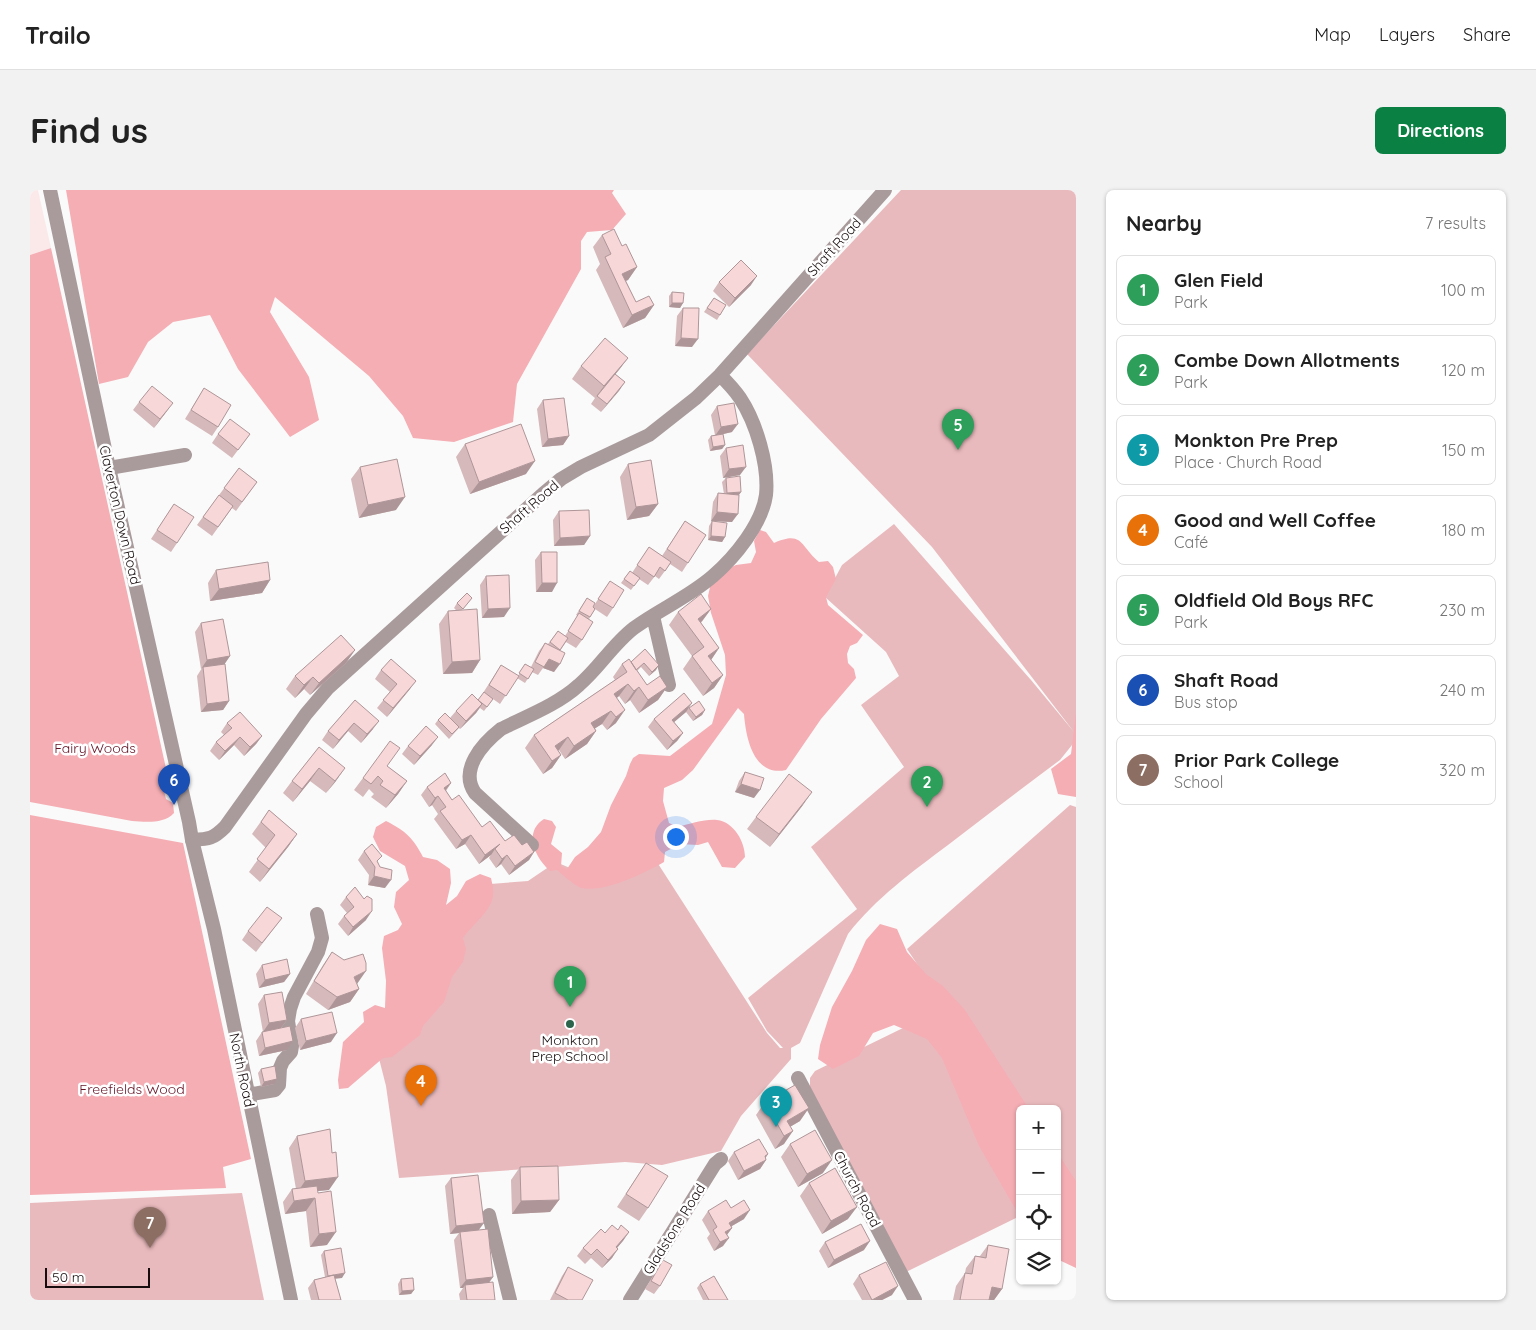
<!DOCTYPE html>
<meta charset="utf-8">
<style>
body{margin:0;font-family:Quicksand,sans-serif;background:#f2f2f2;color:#222}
.controls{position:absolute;right:15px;bottom:15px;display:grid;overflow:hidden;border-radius:8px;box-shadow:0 1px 4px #0004}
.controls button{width:45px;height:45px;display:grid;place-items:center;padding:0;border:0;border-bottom:1px solid #e0e0e0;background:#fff;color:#222;font:25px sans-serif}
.scale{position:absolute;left:15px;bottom:12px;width:105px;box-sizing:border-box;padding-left:5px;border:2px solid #170d0e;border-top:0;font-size:14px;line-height:18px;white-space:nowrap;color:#170d0e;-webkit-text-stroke:4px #fff;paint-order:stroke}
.you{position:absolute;left:645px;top:646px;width:18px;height:18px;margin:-12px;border:4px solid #fff;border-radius:50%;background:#1a73e8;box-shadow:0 0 0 8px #1a73e833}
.badge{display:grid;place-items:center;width:32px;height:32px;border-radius:50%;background:#0b8043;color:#fff;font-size:16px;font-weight:700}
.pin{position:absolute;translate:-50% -41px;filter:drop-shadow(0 1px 2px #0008)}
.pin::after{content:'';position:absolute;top:26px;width:18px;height:15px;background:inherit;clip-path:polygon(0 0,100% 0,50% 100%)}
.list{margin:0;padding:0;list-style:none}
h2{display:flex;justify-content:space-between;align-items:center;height:65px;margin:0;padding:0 20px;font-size:21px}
h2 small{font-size:16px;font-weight:400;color:#767676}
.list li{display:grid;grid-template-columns:32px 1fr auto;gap:15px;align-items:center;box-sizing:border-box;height:70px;margin:0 10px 10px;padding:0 10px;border:1px solid #e0e0e0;border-radius:8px}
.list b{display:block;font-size:19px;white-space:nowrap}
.list p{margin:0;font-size:16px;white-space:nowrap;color:#767676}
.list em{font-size:16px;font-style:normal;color:#767676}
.icon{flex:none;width:28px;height:28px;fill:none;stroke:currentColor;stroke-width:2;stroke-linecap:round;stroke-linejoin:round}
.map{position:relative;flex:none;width:1046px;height:1110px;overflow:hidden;border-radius:8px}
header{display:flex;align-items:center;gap:30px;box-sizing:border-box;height:70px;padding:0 25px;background:#fff;border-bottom:1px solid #e0e0e0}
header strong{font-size:24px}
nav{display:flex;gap:28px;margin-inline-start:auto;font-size:18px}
.intro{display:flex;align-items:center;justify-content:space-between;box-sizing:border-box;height:120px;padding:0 30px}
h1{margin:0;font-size:35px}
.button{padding:12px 22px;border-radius:8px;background:#0b8043;color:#fff;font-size:18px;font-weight:700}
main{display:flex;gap:30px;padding:0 30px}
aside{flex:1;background:#fff;border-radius:8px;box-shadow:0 1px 4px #0004}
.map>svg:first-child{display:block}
.built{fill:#fbe9ea}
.green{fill:#e9babd}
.forest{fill:#f4aeb4}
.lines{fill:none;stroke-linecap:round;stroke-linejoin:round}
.minor{stroke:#a99b9c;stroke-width:14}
.tertiary{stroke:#a99b9c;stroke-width:14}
.wall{fill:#d5b9bb}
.shaded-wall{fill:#ae9698}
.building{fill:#f8d7d9;stroke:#ae9698}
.poi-dot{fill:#2c644c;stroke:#fff;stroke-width:2}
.labels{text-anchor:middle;stroke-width:5;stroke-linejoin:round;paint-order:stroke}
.street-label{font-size:14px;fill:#170d0e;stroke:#fff}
.park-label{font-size:14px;fill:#641326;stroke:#fff}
.poi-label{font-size:14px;fill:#170d0e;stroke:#fff}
</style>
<header>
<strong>Trailo</strong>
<nav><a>Map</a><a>Layers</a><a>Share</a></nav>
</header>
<div class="intro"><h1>Find us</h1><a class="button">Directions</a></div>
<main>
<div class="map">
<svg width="1046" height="1110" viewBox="0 0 1046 1110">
<rect width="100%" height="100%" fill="#fafafa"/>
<!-- built -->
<path class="built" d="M0,0H8L21,58L0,65Z"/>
<!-- green -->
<path class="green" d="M871,0H1046V550L1030,570C992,598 955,627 918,655C882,682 846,708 818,744L770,853L761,858V869L711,926L691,961L632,975L595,972L369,988L356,896L343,845L460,694L498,691L526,672L561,687L625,669L737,843L750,858H753L737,841L718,808L827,719L781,657L874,577L831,515L869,486L856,462L795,407L812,375L864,334L1001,490L1044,542L902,357L717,164Z
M1040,615L1046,617V1015L1027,1009V919H990V1026L876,1082L780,897V888L785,881L916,817L877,759Z
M212,1003L234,1110H0V1013Z"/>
<!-- forest -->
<path class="forest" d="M36,0H584L582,3L596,24L582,40L557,42L551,51V79L487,194L483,232L424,252L383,248L373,226L339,186L245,107L240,122L279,187L289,230L260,247L208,179L180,125L143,132L118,152L98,187L69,194Z
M21,58L139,592L138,596L134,601L136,609L143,613L144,623C134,634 116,632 102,631L0,612V65Z
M730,340L736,342L744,353C773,340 770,356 789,372L798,371L803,377L806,389L796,407L798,415L833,445L827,453L820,456L817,464L818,473L824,479L826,488L791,529L756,580C724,587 716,549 714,524L708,518L663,580L652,590L634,598L633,611L639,633L648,637C660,634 674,629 687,630C704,632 715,652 715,667L705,678L692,677L678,652L668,655L650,654L635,662L634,672C615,683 574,703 552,698C546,697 533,685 527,680L520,681C505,668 493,642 514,629L522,631L526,637L521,654L532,663L531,676L537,679L545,667L558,657L571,642L581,615L596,586L600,574L603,568L609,564L640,566L682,534L696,485L695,465L681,423L678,406L681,393L697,379L706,375L721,373L726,362L724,351Z
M1046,523V607L1028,604L1021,579L1041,564Z
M0,625L153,653L221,969L193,977L196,998L0,1005Z
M356,631C376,641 383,648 393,667L407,670L420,679L421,693L416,715L427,706L436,691L450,684L461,688C462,693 464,699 463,704C463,720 442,735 433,748L436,759L433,772L422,787L414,812L393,836L390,845L362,867L353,868L318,898L309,899L308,890L313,852L334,832L333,822L345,815L355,818L356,791L352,758L354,746L368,740L372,734L364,717L366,702L379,690L375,676L350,661L343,647L346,637Z
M850,734L867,739L877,762L896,784L913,796L935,820L999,919H990V1027L949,956L912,868L897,849L864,835L843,843L829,866L803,879L788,869L790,855L802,817L822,781L836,750Z
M1027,962L1046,991V1078L1027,1069Z"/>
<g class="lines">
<!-- minor -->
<path class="minor" d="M79,278L155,265
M623,426L639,495
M162,650C179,649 183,649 195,637L276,524L298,498L513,304L531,289L551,277L619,245L666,208L690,185L855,0
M502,655L445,603C429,580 452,554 471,539C497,526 527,515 549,495C569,478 583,454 604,438C630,419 659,407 683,386C705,367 732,334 736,305C739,275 726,232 710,208C704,199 697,192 690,185
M768,888L885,1110
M217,905L245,900L249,895L250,878L253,871L261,862L262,856L258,831L260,819L264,807L288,762L292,748L287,724
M459,1025L480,1110
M600,1110L685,974L691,969"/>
<!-- tertiary -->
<path class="tertiary" d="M20,0L79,278L159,632L162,650L184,739L261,1110"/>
</g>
<!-- wall -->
<path class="wall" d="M572,45L592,56L607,77L598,90L596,91L606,112L624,115L615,128L593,138L566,80L570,74L563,57Z
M689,92L721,95L699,117L683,101Z
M642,102L653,113L650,118L639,117V106Z
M684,108L696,115L687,130L674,122Z
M653,118L662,157L645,156L647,126Z
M598,168L585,184L595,192L571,222L561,214L565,208L542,189L551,176Z
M174,198L188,237L182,246L155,229Z
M513,210L539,246L533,255L512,257L507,219Z
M109,212L137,221L124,238L103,220Z
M687,216L702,242L693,244L695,255L692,259L680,261L678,250L681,246L685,245L681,225Z
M188,244H220L202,268L182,253Z
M435,254L496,284L440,304L426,267Z
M696,258L710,285L693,288L690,266Z
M598,274L628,314L619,326L597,330L590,287Z
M330,277L366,320L329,328L321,289Z
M209,278L227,292L206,321L202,318L182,346L167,335Z
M696,288L711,302L709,305L702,332L681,331L683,312L688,303L694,304L692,292Z
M144,314L147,353L141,362L121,349Z
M529,321L560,346L554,355L524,356L523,330Z
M655,331L676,345L652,382L640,374L629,389L625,386L618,395L609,389L601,400L591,393L600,381L602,383L619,357L632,366Z
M682,331L695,347L692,352L678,350L679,336Z
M511,362L522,402H506L505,370Z
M186,380L240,390L232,403L180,411L178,393Z
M456,386L474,427L452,428L450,395Z
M580,391L583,418L577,427L565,419L559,429L552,450L546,458L536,452L530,461L524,482L513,478L508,485L502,482L495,493L487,488L470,514L463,509L454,521L450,518L446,523L430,539L429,538L419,549L405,534L408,530L420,528L426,521L448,510L453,504V503L471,475L488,486L495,474L501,477L509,461L515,453L518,454L528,441L535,446L548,426L546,425L557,408L563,417Z
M442,408L432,420L450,470L442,483L413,484L409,434L418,421H427L424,418L427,413Z
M681,419L671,433L689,458L681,470L693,485L684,498L673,506L653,479L662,466L639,435L648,422Z
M171,433L200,466L194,474L199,511L193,520L171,522L167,486L172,478L171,479L165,442Z
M615,459L626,480L619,486L611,477L607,481L617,495L637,497L628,510L609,523L600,510L595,514L589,506L587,508L586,533L577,540L572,534L565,538L566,541L557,554L535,569L529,560H528L531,565L522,578L513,584L495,558L504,545L585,490L583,487L592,474L601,472Z
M325,460L316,473L280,505L274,499L265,508L256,499L265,486Z
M351,480L380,499L357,527L347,518L360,502L345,489Z
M325,510L343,539L331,553L318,541L303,559L292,550L298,541Z
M659,518L675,520L672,525L663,531L656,522L644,532L653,543L647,551L637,560L618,537L624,529Z
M197,533L232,546L226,554L214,566L204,555L189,570L180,561L186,552L194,545L191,542Z
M402,555L384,575L372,564L378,556Z
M289,557L306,591L296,603L280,591L263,612L253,603L262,591Z
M357,576L377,591L368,604L356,618L341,607L344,604L339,599L333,607L324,600L333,588Z
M715,582L724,608L705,602L709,591Z
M421,593L416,601L422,610L452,637L475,651L492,655L504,662L499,670L479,685L471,674L466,678L459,668L461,665L449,674L435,654L426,659L404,629L408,624L402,615L399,617L391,605L397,597Z
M773,615L740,657L717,639L726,627Z
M239,620L267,644L258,657L230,692L219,682L236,658L222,644Z
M334,661L348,672L355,698L338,695L339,685L328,670Z
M316,707L334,709L336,730L318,746L308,734L314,726L317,723L310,715Z
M252,728L226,762L212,750L218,741Z
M302,762L327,794L329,799L320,812L298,820L276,804L293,775Z
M232,775L260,784L254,792L229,798L226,784Z
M234,805L257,830L251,838L257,860L229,866L226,851L232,842L241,840L233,842L228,814Z
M271,829L301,852L270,860L265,838Z
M231,879L244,894L231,897L228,883Z
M735,912L770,931L760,937L754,954L745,959L726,925Z
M267,946L299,1000L287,1001L297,1055L280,1057L276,1021L255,1024L253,1012L262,999H266L259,958Z
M760,954L793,983L768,997L751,967Z
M704,962L738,964L735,968L736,970L730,979L708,990L698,971Z
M616,973L618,1018L609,1031L587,1017Z
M490,977L529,1010L520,1022L482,1024L481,990Z
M421,988L449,1040L463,1087L459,1093L465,1110H430L429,1104L433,1098H430L424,1050L429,1043L420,1044L415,996Z
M779,993L818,1029L792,1044L770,1006Z
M701,1018L714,1029L702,1036V1038L697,1045L693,1056L684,1061L677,1048L680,1044L672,1030L678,1021Z
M588,1040L599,1042L587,1058L582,1068L572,1078L561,1068L555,1074L547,1066L553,1058L575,1043Z
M795,1052L834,1060L798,1078L789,1061Z
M958,1055L972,1099L964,1110H923L926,1096L935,1083L936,1078L945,1066H950Z
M294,1061L312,1088H305L311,1110H281L278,1098L284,1090L295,1087L291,1065Z
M633,1070L630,1096L624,1104L615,1099Z
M538,1077L552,1110H520L532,1086Z
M829,1085L862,1105L852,1110H832L823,1094Z
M371,1089L384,1100L381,1104L369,1105L368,1094Z
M670,1094L698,1110H673L667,1098Z"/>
<!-- shaded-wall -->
<path class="shaded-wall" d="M607,77L598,90L588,94L592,84Z
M727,86L721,95L699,117L705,108Z
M642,113H653L650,118L639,117Z
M624,115L615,128L593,138L602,125Z
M651,148L668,149L662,157L645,156Z
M598,168L589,180L565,208L574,196Z
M595,192L589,201L571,222L577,214Z
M143,213L137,221L124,238L130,229Z
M708,234L702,242L685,246L691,237Z
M539,246L533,255L512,257L518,249Z
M695,255L692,259L680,261L683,257Z
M505,271L496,284L440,304L449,292Z
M716,277L710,285L693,288L699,279Z
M711,302L708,306L694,307L697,303Z
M375,307L366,320L329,328L338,315Z
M628,314L619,326L597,330L606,317Z
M687,322L708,324L702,332L681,331Z
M560,346L554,355L524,356L530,348Z
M681,346L695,347L692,352L678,350Z
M240,390L232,403L180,411L189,399Z
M512,393H527L522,402H506Z
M480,418L474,427L452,428L458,419Z
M681,419L672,431L661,440L668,429Z
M689,458L681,470L669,479L678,466Z
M325,460L316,473L280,505L289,493Z
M200,466L194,475L173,477L171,479L177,470Z
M519,469L530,474L524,482L513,478Z
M450,470L442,483L413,484L422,472Z
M629,475L626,480L619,486L622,482Z
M693,485L684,498L673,506L682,493Z
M283,487L274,499L265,508L274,495Z
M386,491L380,499L357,527L363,518Z
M598,494L589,506L575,517L584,504Z
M609,497L600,510L595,514L604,501Z
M637,497L628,510L609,523L618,510Z
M199,511L193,520L171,522L177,514Z
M662,513L656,522L636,539L642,530Z
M452,514L446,523L430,539L436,531Z
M595,520L586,533L577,540L586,527Z
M675,520L672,525L663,531L666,527Z
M581,521L572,534L553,546L561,533Z
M349,531L343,539L331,553L337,544Z
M324,533L318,541L303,559L309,550Z
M566,541L557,554L535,569L544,556Z
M653,543L647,551L637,560L643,551Z
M232,546L226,554L214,566L220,557Z
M210,547L204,555L189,570L195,561Z
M408,547L402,555L384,575L390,566Z
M538,547L529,560L519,567L525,556Z
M531,565L522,578L513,584L522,571Z
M289,578L280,591L263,612L272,599Z
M315,578L306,591L296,603L305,591Z
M377,591L368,604L356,618L365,605Z
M421,593L415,601L408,607L414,598Z
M711,594L730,600L724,608L705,602Z
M782,602L773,615L740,657L749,644Z
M408,606L402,615L399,617L405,608Z
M267,644L258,657L230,692L239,679Z
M441,645L435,654L426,659L432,650Z
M470,654L465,659L461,665L449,674L455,665Z
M504,662L499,670L479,685L485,676Z
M477,665L471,674L466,678L472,669Z
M344,686L361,690L355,698L338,695Z
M342,721L336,730L318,746L323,737Z
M336,781L327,794L324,787Z
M260,784L254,792L229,798L235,790Z
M329,799L320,812L298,820L307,807Z
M257,830L251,838L233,842L239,833Z
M307,843L301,852L270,860L276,851Z
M263,851L257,860L229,866L235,858Z
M247,889L244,894L231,897L234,892Z
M779,918L770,931L751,942L757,931Z
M763,941L754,954L745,959L754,946Z
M738,964L733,972L736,970L730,979L708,990L714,981Z
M802,970L793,983L768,997L777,984Z
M308,987L299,1000L267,1003L275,991Z
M285,1008L276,1021L255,1024L264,1011Z
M529,1010L520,1022L482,1024L491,1011Z
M827,1017L818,1029L792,1044L801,1031Z
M720,1020L714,1029L693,1041L699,1033Z
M454,1033L448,1041L430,1042L429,1043L420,1044L426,1036Z
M702,1038L696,1046L695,1042Z
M306,1042L297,1055L280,1057L289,1044Z
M599,1042L593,1051L580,1066L586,1057Z
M699,1048L693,1056L684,1061L690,1052Z
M840,1051L834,1060L798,1078L804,1070Z
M588,1059L582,1068L572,1078L578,1070Z
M315,1083L312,1088L295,1090L298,1086Z
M463,1087L457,1095H435L433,1098H430L436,1090Z
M868,1096L862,1105L852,1110H842Z
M962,1097L972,1099L964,1110H956Z
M384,1100L381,1104L369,1105L372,1101Z"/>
<!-- building -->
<path class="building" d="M584,39L592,56L596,54L607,77L592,84L606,112L619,106L624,115L602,125L575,67L581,64L572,45Z
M711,70L727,86L705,108L689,92Z
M642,102L654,103L653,113H642Z
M684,108L696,115L690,125L677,118Z
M653,118H669L668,149L651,148Z
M575,148L598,168L574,196L551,176Z
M585,184L595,192L577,214L567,206Z
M122,196L143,213L130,229L109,212Z
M174,198L201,215L188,237L161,220Z
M534,208L539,246L518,249L513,210Z
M704,213L708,234L691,237L687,216Z
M200,229L220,244L208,260L188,244Z
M491,234L505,271L449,292L435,254Z
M693,244L695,255L683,257L681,246Z
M713,255L716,277L699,279L696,258Z
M367,269L375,307L338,315L330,277Z
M621,270L628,314L606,317L598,274Z
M209,278L227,292L212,312L194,298Z
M710,286L711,302L697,303L696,288Z
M688,303L709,305L708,324L687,322Z
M189,305L203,316L188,337L173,327Z
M144,314L164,327L147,353L127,340Z
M559,320L560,346L530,348L529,321Z
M655,331L676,345L658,373L637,359Z
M682,331L697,333L695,347L681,346Z
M619,357L641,372L635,381L630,377L624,387L607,375Z
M511,362H527V393H512Z
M238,372L240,390L189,399L186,380Z
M600,381L610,388L604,396L594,389Z
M479,385L480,418L458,419L456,386Z
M580,391L594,400L583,418L568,409Z
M437,403L442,408L433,419L427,413Z
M671,404L681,419L668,429L689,458L678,466L693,485L682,493L662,466L674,457L648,422Z
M557,408L565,413L563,417L565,419L560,427L549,421Z
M447,419L450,470L422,472L418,421Z
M549,423L563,432L552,450L538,441Z
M193,429L200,466L177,470L171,433Z
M528,441L538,448L530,460L520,452Z
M311,445L325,460L289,493L283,487L274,495L265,486Z
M515,453L535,463L530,474L519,469L514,477L505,472Z
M615,459L629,475L622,482L614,473L606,480L601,472Z
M361,469L386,491L363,518L353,510L367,494L351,480Z
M599,469L617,495L630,486L637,497L618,510L609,497L604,501L598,494L584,504L595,520L586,527L581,521L561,533L566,541L544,556L538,547L525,556L531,565L522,571L504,545L597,482L592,474Z
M195,474L199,511L177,514L173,477Z
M495,474L504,479L498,489L489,483Z
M471,475L489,486L476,506L459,495Z
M454,502L463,509L457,517L448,510Z
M654,503L662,513L642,530L653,543L643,551L624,529Z
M442,504L452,514L436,531L426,521Z
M325,510L349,531L337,544L324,533L309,550L298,541Z
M669,511L675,520L666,527L659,518Z
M210,522L232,546L220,557L210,547L195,561L186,552L202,538L197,533Z
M415,523L429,537L422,544L408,530Z
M396,536L408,547L390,566L378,556Z
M360,551L370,558L357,576L377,591L365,605L350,595L353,591L348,586L341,594L333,588Z
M289,557L315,578L305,591L289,578L272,599L262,591Z
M715,582L734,588L730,600L711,594Z
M415,583L421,593L414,598L422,610L429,605L452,637L460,631L475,651L484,645L492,655L497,652L504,662L485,676L477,665L472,669L465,659L470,654L455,665L441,645L432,650L410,621L416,617L408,606L405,608L397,597Z
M759,584L782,602L749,644L726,627Z
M239,620L267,644L239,679L227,669L245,645L231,632Z
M342,654L352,666L347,671L350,677L362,680L361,690L344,686L345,677L334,661Z
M325,697L334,709L337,706L342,709V721L323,737L314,726L324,717L316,707Z
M237,717L252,728L232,753L218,741Z
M302,762L314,770L333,764L336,773V781L324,787L329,799L307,807L284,791Z
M257,769L260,784L235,790L232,775Z
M252,802L257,830L239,833L234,805Z
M302,822L307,843L276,851L271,829Z
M260,836L263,851L235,858L232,842Z
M245,876L247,889L234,892L231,879Z
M765,895L779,918L757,931L763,941L754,946L735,912Z
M300,939L302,963L306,962L308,987L275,991L267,946Z
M785,940L802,970L777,984L760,954Z
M729,949L738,964L735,966L736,970L714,981L704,962Z
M616,973L638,986L618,1018L596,1004Z
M528,976L529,1010L491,1011L490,977Z
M805,978L827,1017L801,1031L779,993Z
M448,985L454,1033L426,1036L421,988Z
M287,996L288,1003L301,1001L306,1042L289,1044L285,1008L264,1011L262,999Z
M696,1010L701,1018L714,1010L720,1020L699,1033L702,1038L695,1042L699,1048L690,1052L683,1040L687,1037L678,1021Z
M831,1034L840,1051L804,1070L795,1052Z
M582,1035L588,1040L591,1035L599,1042L586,1057L588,1059L578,1070L567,1059L561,1065L553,1058L571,1039L575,1043Z
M458,1039L463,1087L436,1090L430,1042Z
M958,1055L979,1059L972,1099L962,1097L959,1110H930L935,1083L942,1084L945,1066L956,1068Z
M311,1058L315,1083L298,1086L294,1061Z
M633,1070L642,1075L630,1096L621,1091Z
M856,1072L868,1096L842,1110L829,1085Z
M538,1077L563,1090L552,1110H538L525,1103Z
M304,1085L311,1110H289L284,1090Z
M684,1086L698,1110H679L670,1094Z
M383,1088L384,1100L372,1101L371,1089Z
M463,1092L465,1110H437L435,1095Z"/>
<!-- markers -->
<circle class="poi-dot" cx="540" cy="834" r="5"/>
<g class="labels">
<!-- street labels -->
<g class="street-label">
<text transform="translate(804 57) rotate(-48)" y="5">Shaft Road</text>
<text transform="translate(499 317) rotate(-41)" y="5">Shaft Road</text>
<text transform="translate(90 325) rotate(77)" y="5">Claverton Down Road</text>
<text transform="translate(212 880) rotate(78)" y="5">North Road</text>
<text transform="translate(827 999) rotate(62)" y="5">Church Road</text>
<text transform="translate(644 1039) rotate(-58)" y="5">Gladstone Road</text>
</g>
<!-- park labels -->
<g class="park-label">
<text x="65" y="563">Fairy Woods</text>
<text x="102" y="904">Freefields Wood</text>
</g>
<!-- poi labels -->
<g class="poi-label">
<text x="540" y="855">Monkton<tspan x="540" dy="16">Prep School</tspan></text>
</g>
</g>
</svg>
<div class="controls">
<button>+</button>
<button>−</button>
<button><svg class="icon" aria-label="locate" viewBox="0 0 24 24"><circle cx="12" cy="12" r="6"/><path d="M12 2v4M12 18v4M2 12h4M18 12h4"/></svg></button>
<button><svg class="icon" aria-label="layers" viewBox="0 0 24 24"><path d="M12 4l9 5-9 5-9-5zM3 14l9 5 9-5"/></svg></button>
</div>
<div class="scale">50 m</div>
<div class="you"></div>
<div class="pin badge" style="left:540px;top:817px;background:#2e9e5b">1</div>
<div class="pin badge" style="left:897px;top:617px;background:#2e9e5b">2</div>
<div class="pin badge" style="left:746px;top:937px;background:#0f9aa8">3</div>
<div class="pin badge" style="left:391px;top:916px;background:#e8710a">4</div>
<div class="pin badge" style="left:928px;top:260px;background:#2e9e5b">5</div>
<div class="pin badge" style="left:144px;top:615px;background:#1a4fb4">6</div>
<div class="pin badge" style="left:120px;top:1058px;background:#8d6e63">7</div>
</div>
<aside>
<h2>Nearby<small>7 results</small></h2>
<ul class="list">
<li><span class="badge" style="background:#2e9e5b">1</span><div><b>Glen Field</b><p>Park</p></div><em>100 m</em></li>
<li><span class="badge" style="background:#2e9e5b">2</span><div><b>Combe Down Allotments</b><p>Park</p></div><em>120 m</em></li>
<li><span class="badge" style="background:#0f9aa8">3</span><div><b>Monkton Pre Prep</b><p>Place · Church Road</p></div><em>150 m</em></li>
<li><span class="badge" style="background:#e8710a">4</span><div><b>Good and Well Coffee</b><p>Café</p></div><em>180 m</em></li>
<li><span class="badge" style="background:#2e9e5b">5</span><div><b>Oldfield Old Boys RFC</b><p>Park</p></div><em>230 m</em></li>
<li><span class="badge" style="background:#1a4fb4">6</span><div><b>Shaft Road</b><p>Bus stop</p></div><em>240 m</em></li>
<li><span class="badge" style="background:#8d6e63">7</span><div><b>Prior Park College</b><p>School</p></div><em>320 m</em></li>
</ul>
</aside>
</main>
